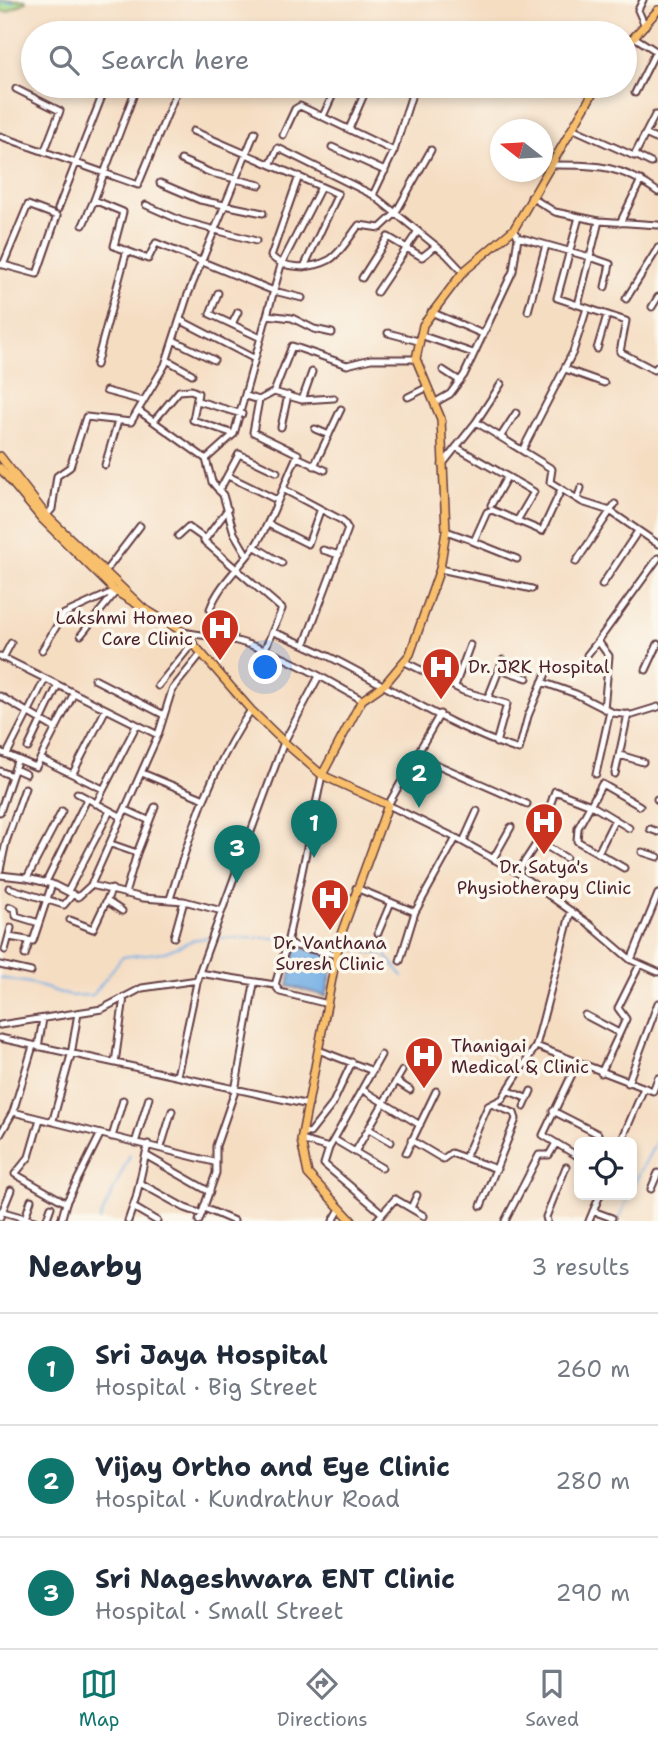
<!DOCTYPE html>
<meta charset="utf-8">
<style>
body{margin:0;font-family:"Shantell Sans",sans-serif;background:#f2f2f3;color:#1f2937}
.controls{position:absolute;right:21px;bottom:21px;display:grid;overflow:hidden;border-radius:10px;box-shadow:0 4px 10px #0003}
.controls button{width:63px;height:63px;display:grid;place-items:center;padding:0;border:0;border-bottom:2px solid #e0e1e3;background:#fff;color:#1f2937;font:35px sans-serif}
.compass{position:absolute;left:490px;top:119px;width:63px;height:63px;border-radius:50%;background:#fff;box-shadow:0 4px 10px #0003;rotate:287deg}
.you{position:absolute;left:266px;top:668px;width:24px;height:24px;margin:-18px;border:5px solid #fff;border-radius:50%;background:#1a73e8;box-shadow:0 0 0 10px #1a73e833}
.badge{display:grid;place-items:center;width:46px;height:46px;border-radius:50%;background:#0f766e;color:#fff;font-size:23px;font-weight:700}
.pin{position:absolute;translate:-50% -58px;filter:drop-shadow(0 2px 4px #0008)}
.pin::after{content:'';position:absolute;top:37px;width:24px;height:21px;background:inherit;clip-path:polygon(0 0,100% 0,50% 100%)}
.list{margin:0;padding:0;list-style:none}
h2{display:flex;justify-content:space-between;align-items:center;height:91px;margin:0;padding:0 28px;font-size:30px}
h2 small{font-size:23px;font-weight:400;color:#747a83}
.list li{display:grid;grid-template-columns:46px 1fr auto;gap:21px;align-items:center;box-sizing:border-box;height:112px;padding:0 28px;border-top:2px solid #e0e1e3}
.list b{display:block;font-size:26px;white-space:nowrap}
.list p{margin:0;font-size:23px;white-space:nowrap;color:#747a83}
.list em{font-size:23px;font-style:normal;color:#747a83}
.icon{flex:none;width:38px;height:38px;fill:none;stroke:currentColor;stroke-width:2;stroke-linecap:round;stroke-linejoin:round}
.map{position:relative;flex:none;width:658px;height:1221px;overflow:hidden}
.search{position:absolute;background:#fff;box-shadow:0 4px 10px #0003;left:21px;right:21px;top:21px;height:77px;display:flex;align-items:center;gap:18px;box-sizing:border-box;padding:0 24px;border-radius:38px;color:#747a83;font-size:26px}
.sheet{height:427px;background:#fff}
nav{display:flex;justify-content:space-around;align-items:center;box-sizing:border-box;height:98px;border-top:2px solid #e0e1e3;background:#fff;font-size:19px;color:#747a83}
nav a{display:grid;justify-items:center;gap:4px}
nav .on{color:#0f766e}
.map>svg:first-child{display:block}
.green{fill:#a6d887;stroke:#787c59;stroke-width:2}
.water{fill:#74afe5;stroke:#5f6788;stroke-width:2}
.lines{fill:none;stroke-linecap:round;stroke-linejoin:round}
.stream{stroke:#74afe5;stroke-width:2}
.minor-casing{stroke:#643c42;stroke-width:9}
.major-casing{stroke:#643c42;stroke-width:10}
.minor{stroke:#fff;stroke-width:5}
.major{stroke:#f8bf6c;stroke-width:7}
.labels{text-anchor:middle;stroke-width:7;stroke-linejoin:round;paint-order:stroke}
.poi-label{font-size:18px;fill:#4a1f2b;stroke:#fbf7ec;text-anchor:start}
</style>
<div class="map">
<svg width="658" height="1221" viewBox="0 0 658 1221">
<rect width="100%" height="100%" fill="#fbf7ec"/>
<filter id="ink" filterUnits="userSpaceOnUse"><feTurbulence type="fractalNoise" baseFrequency=".0143" numOctaves="2"/><feDisplacementMap in="SourceGraphic" scale="14" xChannelSelector="R" yChannelSelector="G"/><feConvolveMatrix kernelMatrix="1 2 1 2 8 2 1 2 1" color-interpolation-filters="sRGB"/></filter>
<filter id="wash" filterUnits="userSpaceOnUse"><feTurbulence type="fractalNoise" baseFrequency=".00686" numOctaves="4" result="noise"/><feDisplacementMap in="SourceGraphic" scale="28" xChannelSelector="R" yChannelSelector="G"/><feGaussianBlur stdDeviation="1.57" result="paint"/><feColorMatrix in="noise" values="0 0 0 0 0 0 0 0 0 0 0 0 0 0 0 0 0 1.4 0 .05"/><feComposite in="paint" operator="in"/></filter>
<g filter="url(#wash)">
<rect width="100%" height="100%" fill="#f5ddc2"/>
<!-- green -->
<path class="green" d="M0,0H25L26,2L7,12L0,11Z"/>
<!-- water -->
<path class="water" d="M296,946L335,956L326,996L288,986Z"/>
<g class="lines">
<!-- stream -->
<path class="stream" d="M0,3L14,2
M214,938H285
M291,939L337,946
M342,947L385,955L403,976
M0,978L30,983L70,996L93,995L122,957L165,952L196,939L208,938
M632,1188L658,1138
M99,1221L130,1155
M618,1221L629,1195"/>
</g>
</g>
<g filter="url(#ink)">
<g class="lines">
<defs>
<path id="minor" d="M643,0L638,10L645,26
M634,37L656,51L635,93
M137,86L94,200L123,212L114,246L148,259L156,243L274,291L302,298
M76,88L102,97
M16,89L60,111L45,150
M323,116L337,86
M349,129L366,90
M574,129L634,156L655,115H658
M193,131L338,194L304,267
M645,134L658,140
M283,135L295,109L300,106L394,151
M0,136L138,185L179,86
M332,147L385,171
M635,155L651,163
M181,160L211,173L260,185
M271,163L278,148L373,195L446,254L463,272
M550,165C596,165 620,164 658,192
M299,176L271,256C284,270 312,269 329,260C340,254 351,235 359,225L380,228L395,214L431,150
M160,183L200,200L263,213
M373,195L394,151L412,94
M531,197L555,212L599,221L658,225
M146,205L182,221L256,241
M58,209L106,86
M579,217L557,298L626,321L620,352L654,370L658,366
M620,223L641,180
M83,225L94,200
M518,237L590,257L599,221
M0,264L37,274L57,216L28,205L3,265
M362,278L388,237L422,257L436,246
M377,292L418,231
M218,293L210,314L261,338
M626,299L658,248
M578,305L590,257L610,264L605,287
M652,307L658,297
M528,311L546,245
M431,312L483,334
M267,315L292,318L314,329L332,333
M180,320L255,359
M232,324L238,312
M388,333L418,341
M420,335L473,353
M173,340L214,360
M597,349L607,315
M167,360L192,374
M96,365L127,250
M565,369L604,383
M443,370L460,381
M106,391L143,401
M274,392L292,346L347,365L371,359H416
M246,396L259,400L274,392L302,400L334,398
M408,397L426,388
M302,400L312,372
M198,401L242,414
M434,403L450,394L464,375L513,271L518,237L514,229
M139,411L206,459L212,482L223,495L234,533L247,555
M154,421L179,391L191,390L198,393L193,420L234,434
M476,422L501,384
M281,427L288,395
M315,429L329,435
M501,436L516,413
M456,447L534,492L517,521
M523,449L573,352L587,308
M297,457L325,470
M206,459L234,434L281,265L321,187
M105,465L118,421
M442,465L476,422L552,469L550,482L582,502L610,511L658,544
M314,466L341,409
M228,476L277,500
M283,489L343,521L348,529L305,643
M219,491L239,454L277,472
M577,499L581,488
M491,505L507,477
M228,509L204,541L282,609L265,649
M45,517L52,509L57,476L70,467L86,417L131,422L165,365L187,297L255,132
M268,524L308,544L320,511
M446,531L474,541L487,512L492,510L542,531L561,490
M178,536L188,527L205,539
M472,541L517,559
M254,546L282,563
M323,550L339,555
M576,562L615,504
M440,569L532,589
M104,573L140,526
M602,585L638,531
M183,632C201,636 220,636 237,641C282,653 322,677 362,700
M273,632C358,663 434,723 519,750L528,716L550,664
M81,635L114,594
M235,640L230,630L210,609C220,582 242,566 257,543C274,516 284,483 298,454L253,432L259,400
M42,650L64,614L115,591
M587,655L598,641
M0,656L158,735
M3,658L11,643
M405,662L463,691L507,704L496,743
M500,669L527,678
M646,670L658,644
M94,679L162,714
M542,682L576,694L613,713L632,715L658,707
M158,686L192,644
M455,686L470,645
M0,696L56,729
M488,698L503,660
M604,709L609,656L598,641L658,558
M440,714L388,805L456,838L515,871L589,924L631,960L658,972
M28,748L57,687
M0,752L36,767L73,695
M7,754L44,681
M415,755L527,804
M620,755L643,762
M41,759L103,789
M15,769L26,774
M0,771L12,776
M73,773L105,711
M142,773L202,798
M596,774L610,711
M615,774L628,714
M77,793L122,817
M657,799L658,800
M96,804L136,726
M126,810L148,820
M0,812L17,761
M615,819L598,853L577,841L578,828L602,784L640,806
M650,829L658,832
M538,841L566,858
M463,842L477,811
M111,844L137,853
M642,852L658,857
M598,853L624,868
M493,859L511,827
M0,870L6,842L25,788
M517,873L538,841L555,791L591,805L629,828
M0,875L27,878L62,811
M27,878L52,884L78,897L91,885L158,735L172,690L200,655
M46,882L87,799
M91,885L143,898L184,901L222,911
M9,888L64,905L73,894
M356,888L415,912
M68,891L110,811
M125,894L137,853L155,807
M170,899C192,829 209,773 251,710
M107,901L122,911
M10,907L15,909L16,916L39,923
M70,920L93,929L112,889
M378,933L391,902
M9,937L33,941L52,884
M174,937L184,901
M287,944L338,955
M5,950L11,928
M25,955L29,943
M631,960L658,894
M400,961L415,912L456,838
M0,965L31,972
M199,973L275,985L280,992L328,1004
M275,985L287,944L322,775
M585,1015L619,1033
M0,1025L102,1009L142,988L198,980
M0,1038L309,1105
M536,1046L653,1091L658,1078
M38,1047L43,1019
M321,1051L373,1071
M381,1055L329,1148L324,1164L382,1213
M115,1063L124,997
M577,1064L543,1135L579,1157
M601,1073L626,1019L618,1008L640,964
M177,1076L199,973L284,742L319,676
M396,1081L410,1090
M628,1083L658,1003
M363,1090L420,1125
M507,1090L528,1099
M524,1107L531,1091
M553,1111L598,1134
M13,1112L214,1162
M40,1119L29,1157L15,1174L66,1203L100,1135
M53,1120L71,1055L78,1013
M369,1129L391,1142
M302,1132L310,1133L332,1105L352,1062
M0,1135L13,1112L33,1046
M112,1137L123,1100
M301,1140L329,1148
M335,1140L382,1168
M411,1140L443,1159L451,1153L497,1169
M621,1142L644,1088
M135,1143L149,1098
M161,1147L172,1111
M355,1152L402,1071
M406,1153L436,1091
M147,1156L210,1192
M465,1158L488,1106L502,1099L536,1046L571,911
M140,1183L185,1208L202,1214
M651,1189L658,1173
M481,1206L516,1119L514,1113L494,1105
M133,1207L157,1221
M204,1208L234,1221
M411,1208L417,1195
M0,1211L35,1221
M593,1211L612,1218
M0,1217L11,1190
M25,1218L31,1200
M46,1221L51,1207
M61,1221L66,1203
M128,1221L136,1198L148,1144
M199,1221L216,1173V1146L235,1091L254,984
M333,1221L340,1209
M376,1221L395,1199L424,1216
M505,1221L539,1155H549L556,1143
M547,1221L546,1217L566,1167
M589,1221L600,1195"/>
<path id="major" d="M625,47L658,10
M0,456L46,515L142,607
M0,468L42,519L115,591L183,632L251,710L284,742L322,775L388,805L340,937L301,1140L308,1174L352,1221
M322,775L362,700L385,684L410,654L440,569L446,531L441,419L416,359L423,325L463,272L514,229L597,86"/>
</defs>
<!-- minor casing -->
<use href="#minor" class="minor-casing"/>
<!-- major casing -->
<use href="#major" class="major-casing"/>
<!-- minor -->
<use href="#minor" class="minor"/>
<!-- major -->
<use href="#major" class="major"/>
</g>
</g>
<!-- icons -->
<defs>
<symbol id="hospital-pin" viewBox="-11 -11 22 30"><path d="M0 17L-7.5 6A9.5 9.5 0 1 1 7.5 6Z" fill="#c8321e" stroke="#fbf7ec"/><path d="M-5-5h3v3.5h4V-5h3V5h-3V1.5h-4V5h-3Z" fill="#fff"/></symbol>
</defs>
<g fill-rule="evenodd">
<use href="#hospital-pin" x="198" y="606" width="44" height="60"/>
<use href="#hospital-pin" x="419" y="645" width="44" height="60"/>
<use href="#hospital-pin" x="522" y="800" width="44" height="60"/>
<use href="#hospital-pin" x="308" y="876" width="44" height="60"/>
<use href="#hospital-pin" x="402" y="1034" width="44" height="60"/>
</g>
<g class="labels">
<!-- poi labels -->
<g class="poi-label">
<text x="193" y="624" text-anchor="end">Lakshmi Homeo<tspan x="193" dy="21">Care Clinic</tspan></text>
<text x="468" y="673">Dr. JRK Hospital</text>
<text x="544" y="873" text-anchor="middle">Dr. Satya's<tspan x="544" dy="21">Physiotherapy Clinic</tspan></text>
<text x="330" y="949" text-anchor="middle">Dr. Vanthana<tspan x="330" dy="21">Suresh Clinic</tspan></text>
<text x="451" y="1052">Thanigai<tspan x="451" dy="21">Medical &amp; Clinic</tspan></text>
</g>
</g>
</svg>
<div class="controls">
<button><svg class="icon" aria-label="locate" viewBox="0 0 24 24"><circle cx="12" cy="12" r="6"/><path d="M12 2v4M12 18v4M2 12h4M18 12h4"/></svg></button>
</div>
<svg class="compass" viewBox="-18 -18 36 36"><path d="M0-13l5 13h-10z" fill="#e53935"/><path d="M0 13l5-13h-10z" fill="#747a83"/></svg>
<div class="you"></div>
<div class="pin badge" style="left:314px;top:858px">1</div>
<div class="pin badge" style="left:419px;top:808px">2</div>
<div class="pin badge" style="left:237px;top:883px">3</div>
<div class="search"><svg class="icon" aria-label="search" viewBox="0 0 24 24"><circle cx="10" cy="10" r="6"/><path d="M15 15l6 6"/></svg>Search here</div>
</div>
<section class="sheet">
<h2>Nearby<small>3 results</small></h2>
<ul class="list">
<li><span class="badge">1</span><div><b>Sri Jaya Hospital</b><p>Hospital · Big Street</p></div><em>260 m</em></li>
<li><span class="badge">2</span><div><b>Vijay Ortho and Eye Clinic</b><p>Hospital · Kundrathur Road</p></div><em>280 m</em></li>
<li><span class="badge">3</span><div><b>Sri Nageshwara ENT Clinic</b><p>Hospital · Small Street</p></div><em>290 m</em></li>
</ul>
</section>
<nav>
<a class="on"><svg class="icon" aria-label="map" viewBox="0 0 24 24"><path d="M3 6l6-2 6 2 6-2v14l-6 2-6-2-6 2zM9 4v14M15 6v14"/></svg>Map</a>
<a><svg class="icon" aria-label="directions" viewBox="0 0 24 24"><path d="M12 3l9 9-9 9-9-9zM9 14v-3h6M13 9l2 2-2 2"/></svg>Directions</a>
<a><svg class="icon" aria-label="saved" viewBox="0 0 24 24"><path d="M7 4h10v16l-5-4-5 4z"/></svg>Saved</a>
</nav>
